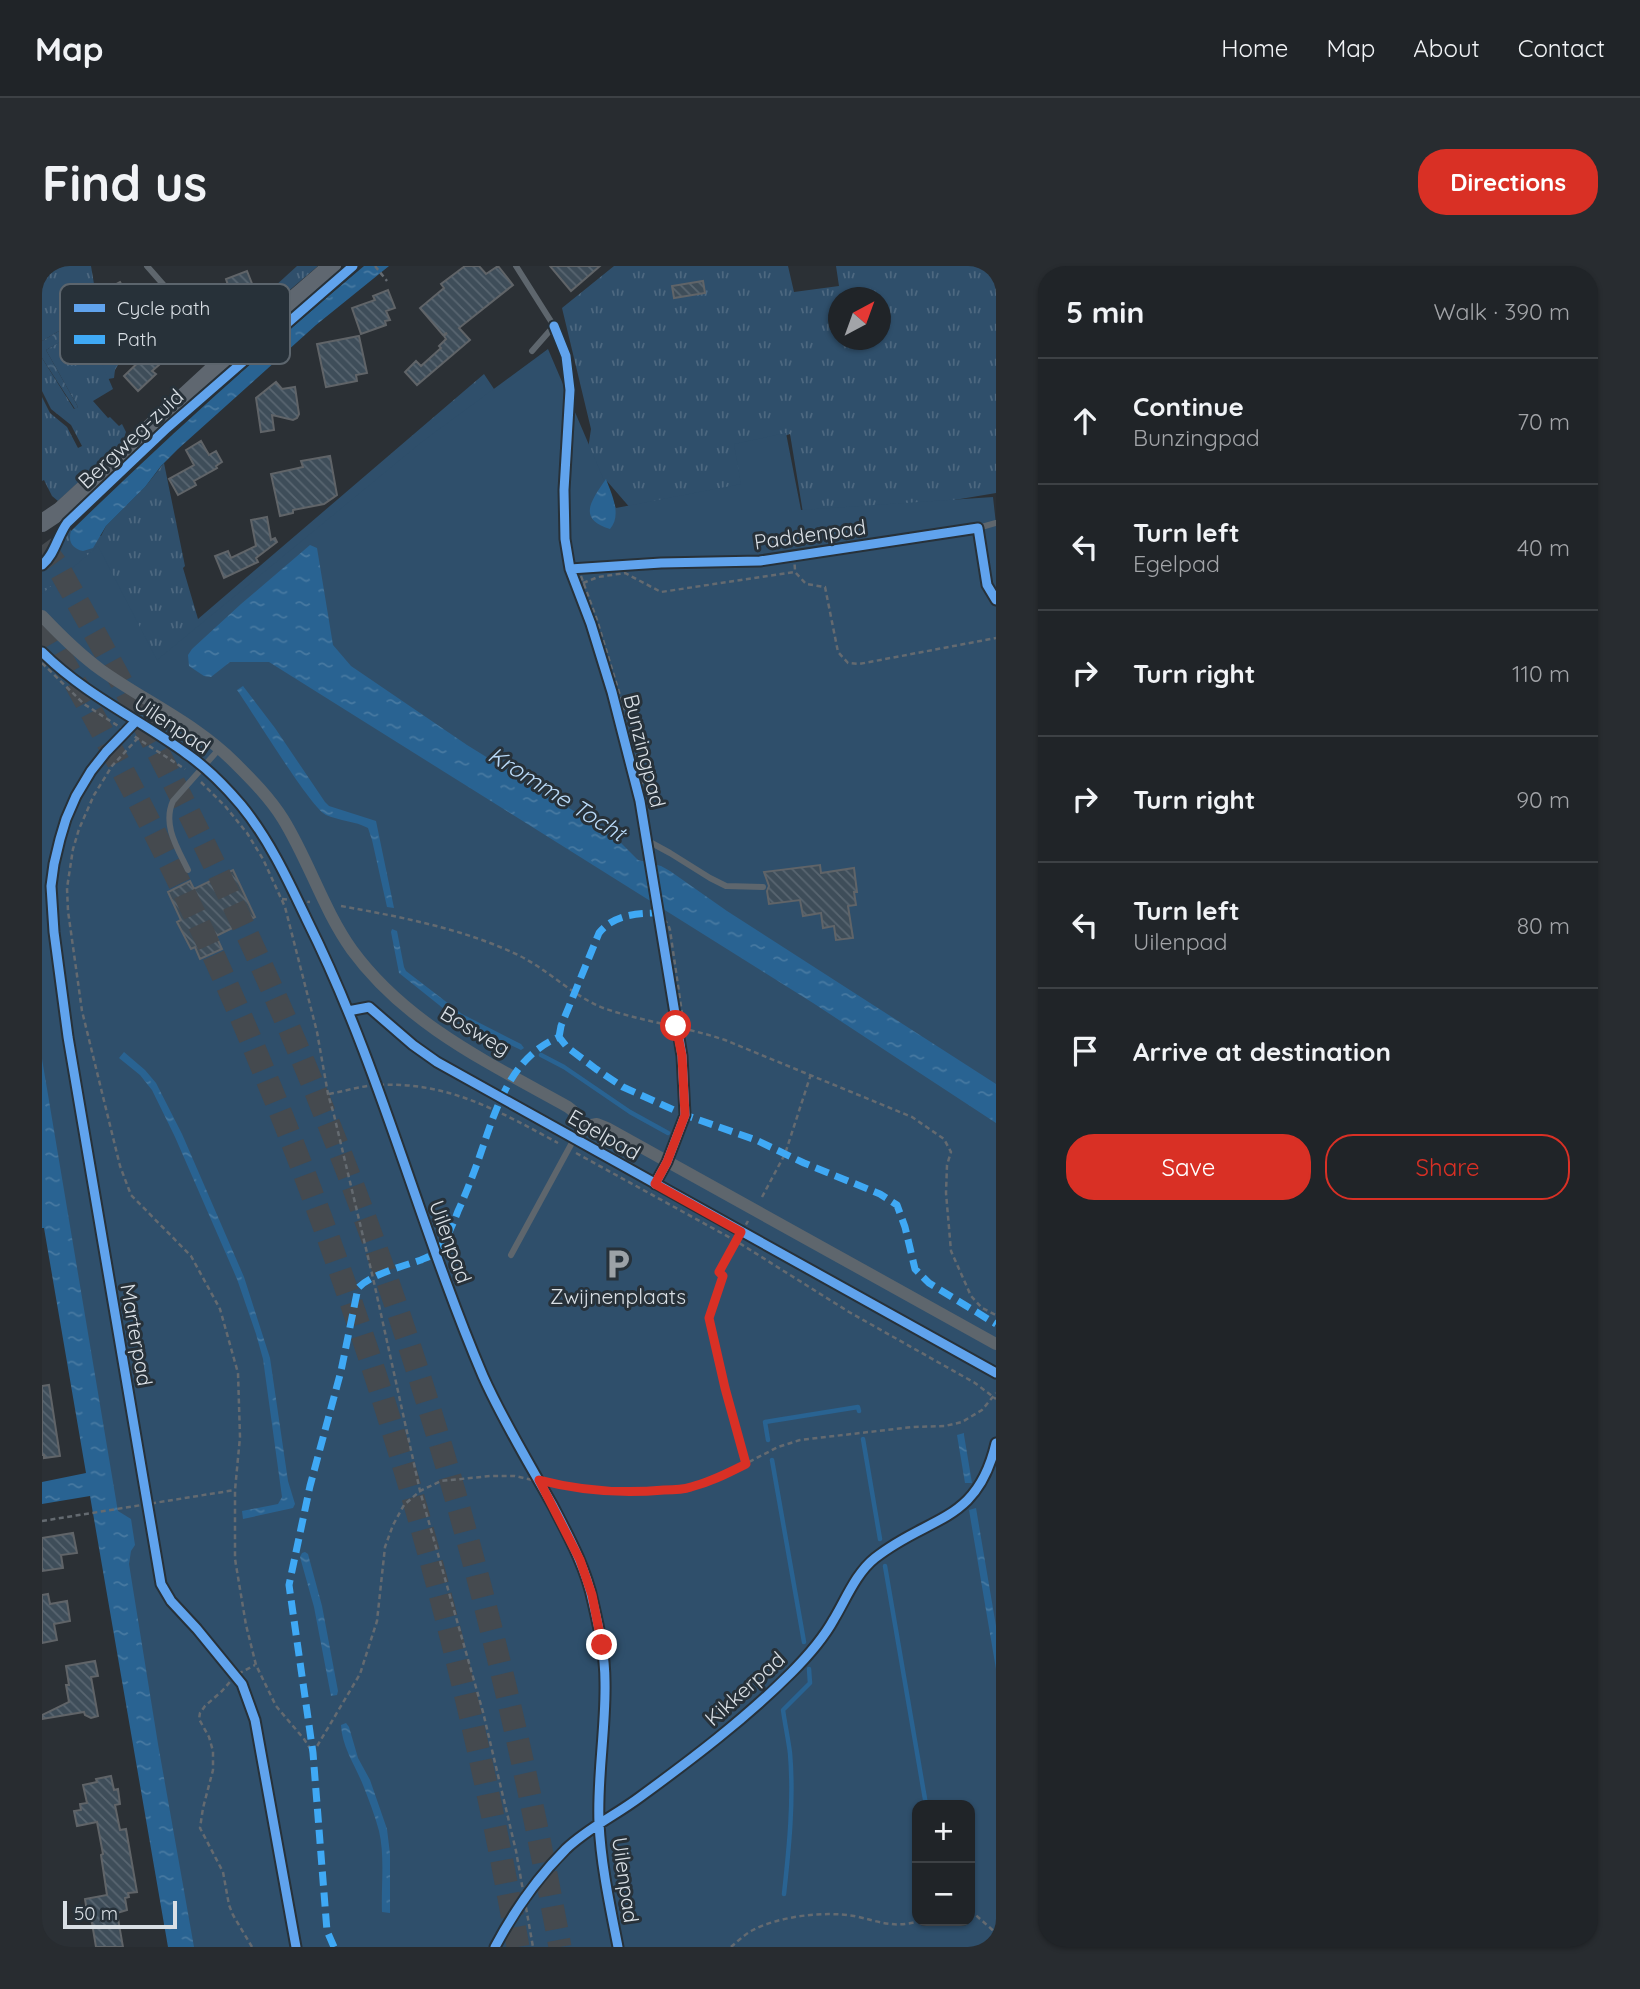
<!DOCTYPE html>
<meta charset="utf-8">
<style>
body{margin:0;font-family:Quicksand,sans-serif;background:#282c30;color:#f1f3f6}
.controls{position:absolute;right:21px;bottom:21px;display:grid;overflow:hidden;border-radius:14px;box-shadow:0 2px 5px #0004}
.controls button{width:63px;height:63px;display:grid;place-items:center;padding:0;border:0;border-bottom:2px solid #3d4145;background:#202428;color:#f1f3f6;font:35px sans-serif}
.compass{position:absolute;left:786px;top:21px;width:63px;height:63px;border-radius:50%;background:#202428;box-shadow:0 2px 5px #0004;rotate:41deg}
.scale{position:absolute;left:21px;bottom:18px;width:114px;box-sizing:border-box;padding-left:7px;border:4px solid #d9dfe5;border-top:0;font-size:19px;line-height:24px;white-space:nowrap;color:#d9dfe5;-webkit-text-stroke:5px #273139;paint-order:stroke}
.stop{position:absolute;width:21px;height:21px;margin:-16px;border:5px solid #d93025;border-radius:50%;background:#fff}
.stop.end{background:#d93025;border-color:#fff;box-shadow:0 2px 7px #0008}
.list{margin:0;padding:0;list-style:none}
h2{display:flex;justify-content:space-between;align-items:center;height:91px;margin:0;padding:0 28px;font-size:30px}
h2 small{font-size:23px;font-weight:400;color:#a2a4a8}
.list li{display:grid;grid-template-columns:46px 1fr auto;gap:21px;align-items:center;box-sizing:border-box;height:126px;padding:0 28px;border-top:2px solid #3d4145}
.list b{display:block;font-size:26px;white-space:nowrap}
.list p{margin:0;font-size:23px;white-space:nowrap;color:#a2a4a8}
.list em{font-size:23px;font-style:normal;color:#a2a4a8}
.actions{display:flex;gap:14px;padding:21px 28px}
.actions a{flex:1;padding:16px 0;border:2px solid #d93025;border-radius:28px;text-align:center;font-size:24px;color:#d93025}
.actions .main{background:#d93025;color:#fff}
.icon{flex:none;width:38px;height:38px;fill:none;stroke:currentColor;stroke-width:2;stroke-linecap:round;stroke-linejoin:round}
.map{position:relative;flex:none;width:954px;height:1681px;overflow:hidden;border-radius:28px}
header{display:flex;align-items:center;gap:42px;box-sizing:border-box;height:98px;padding:0 35px;background:#202428;border-bottom:2px solid #3d4145}
header strong{font-size:33px}
nav{display:flex;gap:38px;margin-inline-start:auto;font-size:24px}
.intro{display:flex;align-items:center;justify-content:space-between;box-sizing:border-box;height:168px;padding:0 42px}
h1{margin:0;font-size:49px}
.button{padding:18px 32px;border-radius:28px;background:#d93025;color:#fff;font-size:24px;font-weight:700}
main{display:flex;gap:42px;padding:0 42px}
aside{flex:1;background:#202428;border-radius:28px;box-shadow:0 2px 5px #0004}
.map>svg:first-child{display:block}
.grass{fill:url(#grass-tufts);fill-rule:evenodd}
.forest{fill:url(#forest-crowns)}
.park{fill:#2f4f6b;fill-rule:evenodd}
.water{fill:url(#water-ripples)}
.lines{fill:none;stroke-linecap:round;stroke-linejoin:round}
.stream{stroke:#296392;stroke-width:4.5}
.building{fill:url(#building-back-hatch);stroke:#606468;stroke-width:2}
.highway-tunnel{stroke:#454a4f;stroke-width:23;stroke-dasharray:23 11;stroke-linecap:butt}
.path{stroke:#646a70;stroke-width:2.5;stroke-dasharray:5 3.5;stroke-linecap:butt}
.lane{stroke:#5e666d;stroke-width:6}
.street{stroke:#5e666d;stroke-width:12}
.secondary{stroke:#5f6770;stroke-width:18}
.quiet{stroke:#3fa9f5;stroke-width:7;stroke-dasharray:14 7;stroke-linecap:butt}
.cycleway-casing{stroke:#273139;stroke-width:13}
.cycleway{stroke:#60a3ed;stroke-width:9}
.route{stroke:#d93025;stroke-width:9}
.labels{text-anchor:middle;stroke-width:6;stroke-linejoin:round;paint-order:stroke}
.street-label{font-size:21px;fill:#d9dfe5;stroke:#273139}
.poi-label{font-size:21px;fill:#d9dfe5;stroke:#273139}
.water-label{font-size:23px;font-style:italic;fill:#b9d9f7;stroke:#273139}
.key{fill:#273139;stroke:#5c656d;stroke-width:2}
.key-label{font-size:19px;fill:#d9dfe5}
</style>
<header>
<strong>Map</strong>
<nav><a>Home</a><a>Map</a><a>About</a><a>Contact</a></nav>
</header>
<div class="intro"><h1>Find us</h1><a class="button">Directions</a></div>
<main>
<div class="map">
<svg width="954" height="1681" viewBox="0 0 954 1681">
<defs>
<pattern id="grass-tufts" width="24" height="20" patternUnits="userSpaceOnUse" patternTransform="scale(1.75)"><rect width="24" height="20" fill="#2f4f6b"/><path d="M3 7l-1-3M5 7V3M7 7l1-3M15 17l-1-3M17 17v-4M19 17l1-3" fill="none" stroke="#4d6880"/></pattern>
<pattern id="forest-crowns" width="20" height="18" patternUnits="userSpaceOnUse" patternTransform="scale(1.75)"><rect width="20" height="18" fill="#2f4f6b"/><path d="M2 6a3 3 0 1 1 6 0M12 15a3 3 0 1 1 6 0" fill="none" stroke="#4d6880"/></pattern>
<pattern id="water-ripples" width="26" height="14" patternUnits="userSpaceOnUse" patternTransform="scale(1.75)"><rect width="26" height="14" fill="#296392"/><path d="M2 4q2-2 4 0t4 0M15 11q2-2 4 0t4 0" fill="none" stroke="#4779a1"/></pattern>
<pattern id="building-back-hatch" width="6" height="6" patternUnits="userSpaceOnUse" patternTransform="scale(1.75)"><rect width="6" height="6" fill="#3e4d59"/><path d="M-1 5l2 2M0 0l6 6M5-1l2 2" fill="none" stroke="#596671"/></pattern>
</defs>
<rect width="100%" height="100%" fill="#2b3035"/>
<!-- grass -->
<path class="grass" d="M0,0H49L56,42L0,75Z
M255,0H276L223,45L220,32Z
M572,0H746L752,26L797,20L794,0H954V227L763,259L748,168L729,175L702,224L590,244L564,214L537,244L549,163L520,42ZM796,32H838V74H796Z
M44,60L71,123L51,135L66,152L68,151L77,160L80,158L84,166L81,175L16,235L10,230L2,214L0,215V131L8,147L25,161L36,182L40,180L29,159L9,143L0,125V92L32,143L36,141L4,84Z
M442,108L452,123L453,126L261,521L0,341V304L13,290L25,263L27,261L29,265L59,270L64,260L103,221L122,197L143,300L141,302L156,353Z"/>
<!-- forest -->
<path class="forest" d="M56,42L76,99L73,104L72,112L66,113L44,61L4,84L36,141L33,143L0,92V75Z"/>
<!-- park -->
<path class="park" d="M506,83L574,242L699,218L692,178L744,167L759,244L951,231L954,258V1681H145L0,874V328L56,280L115,394L381,175ZM875,1539H928V1655H875Z"/>
<!-- water -->
<path class="water" d="M322,0H347L274,59L136,183L119,200L103,221L64,260L51,282L41,285C30,282 26,276 29,265C123,173 221,85 322,0Z
M564,213C570,229 580,249 568,263C535,253 549,235 564,213Z
M268,279L275,282L291,379L309,400L425,479L561,563L579,577L596,594L619,600L628,605L685,645L954,818V857L771,737L227,396H188L169,411L162,410L147,400L146,389L150,383L199,338Z
M201,420L233,462L283,536L287,540L334,555L352,642L345,641L330,574L326,562C313,555 298,555 284,549C268,541 210,445 195,424Z
M350,663L355,665L362,701L364,705L420,748L479,778L482,782L479,784L477,783L417,755L357,707L349,666Z
M82,786L103,804L114,817L140,868L202,1011L228,1092L246,1215L253,1238L251,1242L201,1253L200,1245L236,1238L240,1231L221,1093L214,1068L195,1013L133,871L110,824L98,809L77,792Z
M0,793L75,1240L76,1245L89,1253L93,1279L89,1285L87,1298L116,1478L152,1681H126L48,1230L0,1238V1216L44,1207L2,962H0Z
M922,1167V1169L930,1217H923L915,1169Z
M934,1242L954,1360V1403L927,1244Z
M263,1286L266,1288L280,1340L296,1425L295,1429L289,1430L272,1341L258,1291L260,1287Z
M304,1457L307,1461L316,1492L328,1514L345,1563L348,1588V1647L340,1646C339,1620 343,1590 337,1565C333,1550 327,1534 321,1519C313,1499 300,1481 299,1459Z"/>
<g class="lines">
<!-- stream -->
<path class="stream" d="M499,789L522,801L588,846L626,867
M821,1173L838,1273
M726,1174L723,1156L816,1141L817,1145
M730,1194L762,1376
M843,1300L884,1539
M742,1628C747,1582 752,1534 748,1487C746,1472 743,1458 741,1444L768,1417L767,1403"/>
</g>
<!-- building -->
<path class="building" d="M423,0H437L444,8L456,0L471,19L417,62L428,74L375,119L363,106L374,95L379,100L399,82L397,80L404,73L402,70L405,67L401,69L378,42L402,22L399,18Z
M508,0H558L529,25Z
M205,5L218,38L195,47L184,13Z
M661,15L663,27L632,32L630,20Z
M78,16L87,33L105,49L83,72L71,61L74,57L59,26Z
M346,24L353,42L344,45L348,54L343,55L344,59L319,68L310,42L333,34L331,30Z
M317,70L325,107L314,109L315,115L284,121L275,78Z
M106,87L117,99L110,105L114,108L96,125L82,110Z
M234,116L240,123L253,121L257,148L255,152L251,154L230,149L232,164L219,166L214,132Z
M159,175L167,189L174,185L180,196L174,200L175,202L152,215L154,219L136,229L127,213L152,199L144,184Z
M288,190L295,229L282,238L251,244V247L238,250L229,208L261,201L259,195Z
M225,251L229,274L233,272L235,276L214,292L216,296L182,312L173,290L186,285L189,292L214,280L209,254Z
M778,599L779,607L812,602L815,626H812L814,639L806,640L811,672L794,674L792,660L781,662L779,647L761,650L758,634L727,638L725,625L727,620L722,606Z
M191,604L213,651L174,670L180,683L158,693L153,681L149,683L135,656L139,654L126,626L148,615L152,623Z
M7,1119L18,1190L2,1192V1189H0V1120Z
M31,1267L35,1287L19,1289L21,1302L0,1305V1272Z
M6,1328L8,1338L25,1335L28,1355L12,1358L15,1374L0,1377V1329Z
M53,1395L56,1410L49,1411L56,1450L49,1452L43,1449L42,1446L0,1453V1449L27,1436L24,1419H27L24,1400Z
M69,1510L72,1524L76,1523L78,1538L73,1539L78,1564L84,1563L95,1626L86,1627L87,1631L83,1632L85,1644L75,1647L81,1681H54L49,1651L46,1652L43,1633L65,1629L59,1589L61,1588L55,1556L35,1560L32,1545L39,1544L38,1538L45,1537L41,1519L55,1516L54,1513Z"/>
<g class="lines">
<!-- highway-tunnel -->
<path class="highway-tunnel" d="M0,279L16,301C118,482 211,667 288,861C394,1126 466,1400 518,1681
M0,357C71,482 138,611 196,744C325,1044 419,1359 476,1681"/>
<!-- path -->
<path class="path" d="M333,0L345,15
M752,290L753,304
M536,302L555,354L587,459L602,525L598,535
M541,317L556,311L583,307L619,326L753,306L764,318L783,321L796,386L806,397L817,398L954,372
M0,397L42,438L143,503
M96,472L70,500L52,529L37,563L31,583L25,622L26,645L40,745L78,900L89,929L149,990L178,1043L196,1107L198,1171L193,1224V1293L204,1359L214,1399L234,1440L262,1473L271,1487L318,1408L335,1355L343,1281L351,1259L362,1239L378,1225L399,1215L448,1210H473L521,1221L558,1226L592,1227L647,1222L672,1214L736,1181L758,1174L870,1161L903,1160L920,1156L940,1144L954,1127
M159,516L183,540L205,567L221,593L243,641L275,766L286,828L292,849L331,1012L378,1225L441,1446L474,1585L491,1681
M240,633L268,636
M299,640C359,651 423,663 478,690C508,705 533,732 564,743C603,756 644,761 683,774L870,851L902,873L909,886L905,899L904,927L909,985L929,1030L940,1042L954,1049
M616,647L626,658L628,664L642,761
M287,828C303,825 319,820 335,819C405,815 457,845 516,877
M534,887L694,975L807,1046L933,1117L954,1133
M720,931L743,888L769,808
M704,1198L683,1122L667,1052L681,1010L677,1006L706,955
M0,1255L193,1224
M928,1644L954,1667
M210,1681L191,1649L187,1639L181,1606L158,1562L161,1542L171,1504V1485L167,1471L157,1453L158,1447L163,1440L180,1425L194,1409L213,1399
M689,1681C696,1675 703,1668 711,1664C738,1650 782,1645 812,1650C836,1655 852,1663 877,1655"/>
<!-- lane -->
<path class="lane" d="M105,0L184,90
M474,0L512,60L490,85
M936,262L954,257
M606,575L628,587L668,612L684,620L721,621
M146,604C136,583 120,559 131,535L178,482
M469,989L538,862"/>
<!-- street -->
<path class="street" d="M0,350C18,369 37,388 59,404C104,436 153,457 193,497C210,514 228,532 241,553C267,595 281,643 310,684C364,758 447,797 526,841C534,847 538,851 539,861L555,858L565,862L954,1078"/>
<!-- secondary -->
<path class="secondary" d="M0,257L18,245L185,91L290,0"/>
<!-- quiet -->
<path class="quiet" d="M517,771L519,760L557,667C571,649 595,647 616,647
M292,1681L285,1665L271,1487L247,1319L268,1220L299,1105L316,1022C328,1009 361,1000 379,994C383,992 390,990 393,987C402,980 412,956 416,945C422,932 427,919 432,906C451,856 462,794 517,771L525,781L554,803L581,821L643,849L714,874L762,897L838,928L855,939L863,961L873,1003L887,1017L954,1058"/>
<defs>
<path id="cycleway" d="M512,60L524,90L528,124L522,224L523,273L528,303L549,358L570,426L598,535L640,790L643,849L625,896L613,918
M0,299C13,288 15,271 25,257L125,162L311,0
M528,303L619,297L718,295L936,262L945,319L954,334
M0,386C43,429 97,453 145,488C165,502 183,520 199,539C227,573 246,614 265,654C338,800 377,960 441,1110C461,1155 487,1197 511,1240C527,1271 544,1302 551,1336C557,1362 563,1389 563,1416C564,1463 555,1510 557,1557C559,1599 568,1640 576,1681
M94,455L64,486L49,505L34,530L24,553L18,573L12,598L9,620L12,666L26,771L119,1318L129,1335L155,1363L200,1418L213,1454L254,1681
M306,745L327,741L371,779L395,796L954,1107
M453,1681C472,1645 495,1612 524,1583C546,1562 574,1549 598,1531C650,1493 703,1453 749,1407C765,1391 781,1373 792,1353C804,1333 814,1307 833,1292C887,1249 935,1258 954,1177"/>
</defs>
<!-- cycleway casing -->
<use href="#cycleway" class="cycleway-casing"/>
<!-- cycleway -->
<use href="#cycleway" class="cycleway"/>
</g>
<g class="lines">
<!-- route -->
<path class="route" d="M560,1379L550,1329L538,1294L497,1214C539,1225 579,1228 622,1224C631,1224 640,1224 649,1221C669,1216 686,1207 704,1198L683,1122L667,1052L681,1010L677,1006L699,966L613,918L625,896L643,849L640,790L634,760"/>
</g>
<!-- icons -->
<defs>
<symbol id="parking-bare" viewBox="-9 -9 18 18"><path d="M-3.5-5.5H1a3.5 3.5 0 0 1 0 7H-1V5.5H-3.5ZM-1-3.4V-.6H.8a1.4 1.4 0 0 0 0-2.8Z" fill="#9ca2a7" stroke="#273139" stroke-width="2.5" paint-order="stroke"/></symbol>
</defs>
<g fill-rule="evenodd">
<use href="#parking-bare" x="554" y="976" width="44" height="44"/>
</g>
<g class="labels">
<!-- street labels -->
<g class="street-label">
<text transform="translate(89 173) rotate(-43)" y="7">Bergweg-zuid</text>
<text transform="translate(768 269) rotate(-8)" y="7">Paddenpad</text>
<text transform="translate(130 459) rotate(34)" y="7">Uilenpad</text>
<text transform="translate(602 485) rotate(76)" y="7">Bunzingpad</text>
<text transform="translate(433 765) rotate(31)" y="7">Bosweg</text>
<text transform="translate(562 869) rotate(30)" y="7">Egelpad</text>
<text transform="translate(408 976) rotate(70)" y="7">Uilenpad</text>
<text transform="translate(94 1069) rotate(80)" y="7">Marterpad</text>
<text transform="translate(703 1423) rotate(-42)" y="7">Kikkerpad</text>
<text transform="translate(583 1614) rotate(82)" y="7">Uilenpad</text>
</g>
<!-- poi labels -->
<g class="poi-label">
<text x="576" y="1038">Zwijnenplaats</text>
</g>
<!-- water labels -->
<g class="water-label">
<text transform="translate(515 528) rotate(32)" y="8">Kromme Tocht</text>
</g>
</g>
<!-- legend -->
<rect x="18" y="18" width="230" height="80" rx="10" class="key"/>
<rect x="32" y="38" width="31" height="8" fill="#60a3ed"/>
<rect x="32" y="69" width="31" height="9" fill="#3fa9f5"/>
<g class="key-label">
<text x="75" y="49">Cycle path</text>
<text x="75" y="80">Path</text>
</g>
</svg>
<div class="controls">
<button>+</button>
<button>−</button>
</div>
<svg class="compass" viewBox="-18 -18 36 36"><path d="M0-13l5 13h-10z" fill="#e53935"/><path d="M0 13l5-13h-10z" fill="#a2a4a8"/></svg>
<div class="scale">50 m</div>
<div class="stop" style="left:634px;top:760px"></div>
<div class="stop end" style="left:560px;top:1379px"></div>
</div>
<aside>
<h2>5 min<small>Walk · 390 m</small></h2>
<ul class="list">
<li><svg class="icon" aria-label="ahead" viewBox="0 0 24 24"><path d="M12 20V5M6 11l6-6 6 6"/></svg><div><b>Continue</b><p>Bunzingpad</p></div><em>70 m</em></li>
<li><svg class="icon" aria-label="left" viewBox="0 0 24 24"><path d="M17 20v-9H6M10 6l-5 5 5 5"/></svg><div><b>Turn left</b><p>Egelpad</p></div><em>40 m</em></li>
<li><svg class="icon" aria-label="right" viewBox="0 0 24 24"><path d="M7 20v-9h11M14 6l5 5-5 5"/></svg><div><b>Turn right</b></div><em>110 m</em></li>
<li><svg class="icon" aria-label="right" viewBox="0 0 24 24"><path d="M7 20v-9h11M14 6l5 5-5 5"/></svg><div><b>Turn right</b></div><em>90 m</em></li>
<li><svg class="icon" aria-label="left" viewBox="0 0 24 24"><path d="M17 20v-9H6M10 6l-5 5 5 5"/></svg><div><b>Turn left</b><p>Uilenpad</p></div><em>80 m</em></li>
<li><svg class="icon" aria-label="arrive" viewBox="0 0 24 24"><path d="M6 21V4h12l-3 4 3 4H6"/></svg><div><b>Arrive at destination</b></div></li>
</ul>
<div class="actions"><a class="main">Save</a><a>Share</a></div>
</aside>
</main>
